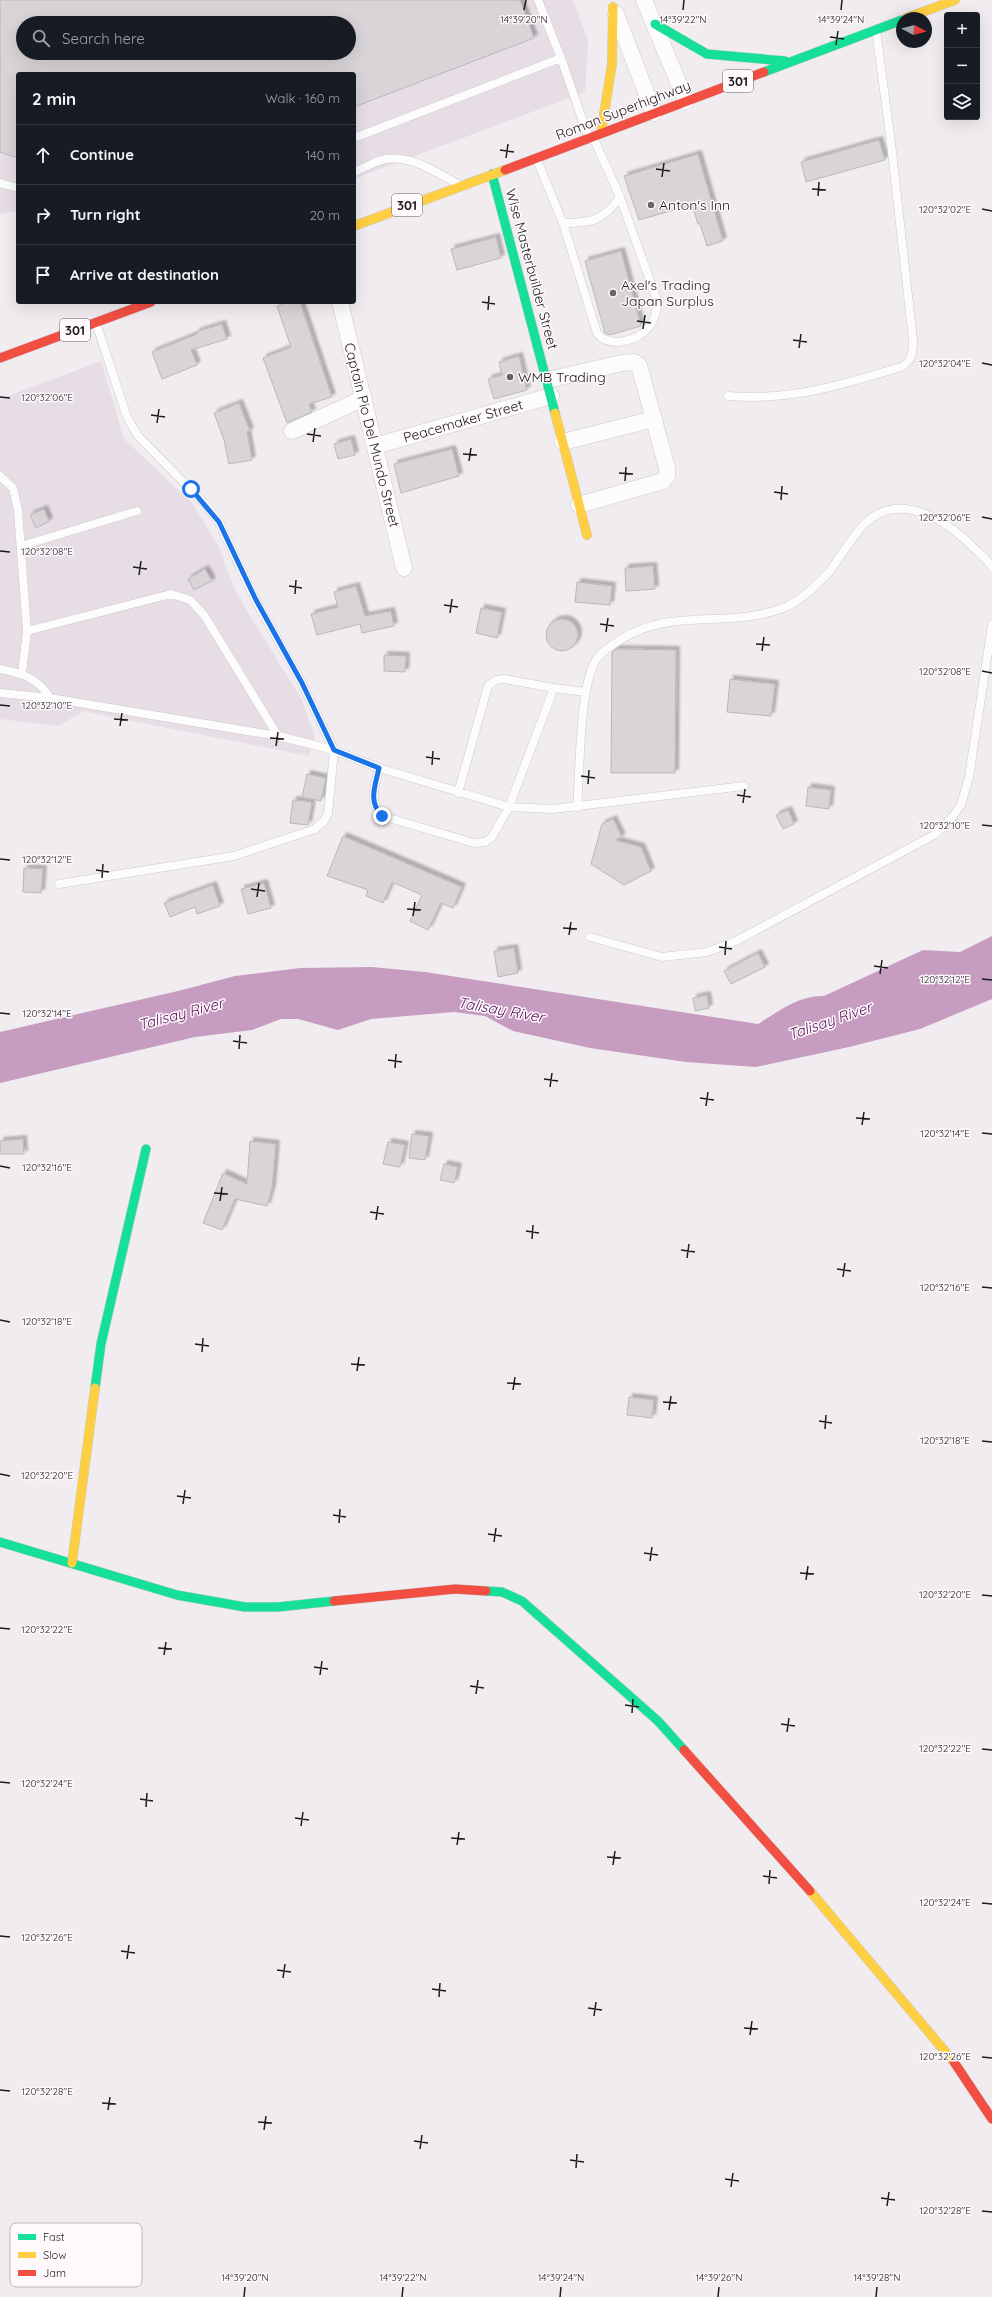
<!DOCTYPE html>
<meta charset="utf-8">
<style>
body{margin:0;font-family:Quicksand,sans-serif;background:#242831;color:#f1f3f6}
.controls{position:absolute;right:12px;top:12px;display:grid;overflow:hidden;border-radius:4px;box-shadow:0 4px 16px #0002}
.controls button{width:36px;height:36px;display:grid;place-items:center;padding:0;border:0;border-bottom:1px solid #363941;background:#171b24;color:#f1f3f6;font:20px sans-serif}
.compass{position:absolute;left:896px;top:12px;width:36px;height:36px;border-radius:50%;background:#171b24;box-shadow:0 4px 16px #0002;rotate:97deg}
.stop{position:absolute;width:12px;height:12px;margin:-9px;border:3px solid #1a73e8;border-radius:50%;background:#fff}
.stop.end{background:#1a73e8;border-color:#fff;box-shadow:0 1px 4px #0008}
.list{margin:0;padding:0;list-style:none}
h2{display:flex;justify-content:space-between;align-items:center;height:52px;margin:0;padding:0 16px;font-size:17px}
h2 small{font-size:13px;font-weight:400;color:#9ea1a6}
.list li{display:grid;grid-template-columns:26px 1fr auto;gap:12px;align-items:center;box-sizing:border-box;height:60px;padding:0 16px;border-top:1px solid #363941}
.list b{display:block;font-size:15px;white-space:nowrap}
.list em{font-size:13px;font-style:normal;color:#9ea1a6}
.icon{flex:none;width:22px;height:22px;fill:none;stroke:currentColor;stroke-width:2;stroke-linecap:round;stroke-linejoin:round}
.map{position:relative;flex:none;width:992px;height:2297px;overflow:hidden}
.search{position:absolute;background:#171b24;box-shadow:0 4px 16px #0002;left:16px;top:16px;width:340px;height:44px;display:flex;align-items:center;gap:10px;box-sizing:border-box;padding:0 14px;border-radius:22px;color:#9ea1a6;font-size:15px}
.panel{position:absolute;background:#171b24;box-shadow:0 4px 16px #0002;left:16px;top:72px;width:340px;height:232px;border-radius:4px}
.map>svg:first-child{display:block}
.built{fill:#e7dde5;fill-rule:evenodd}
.water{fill:#c69cc1}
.building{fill:#d8d4d7;stroke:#bbb7ba;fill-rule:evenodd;filter:url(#shadow)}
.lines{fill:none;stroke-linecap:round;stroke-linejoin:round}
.lane-casing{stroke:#cdc9cc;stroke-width:9}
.street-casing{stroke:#cdc9cc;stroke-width:17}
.fast-casing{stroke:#cdc9cc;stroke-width:10}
.slow-casing{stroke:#cdc9cc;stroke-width:10}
.jam-casing{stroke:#cdc9cc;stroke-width:10}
.lane{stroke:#fdfcfd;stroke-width:8}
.street{stroke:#fdfcfd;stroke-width:16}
.fast{stroke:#16e098;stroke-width:9}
.slow{stroke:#ffcf43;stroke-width:9}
.jam{stroke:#f24e42;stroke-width:9}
.route{stroke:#1a73e8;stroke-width:5}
.ticks{fill:none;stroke:#1d1b1d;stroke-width:1.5}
.poi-dot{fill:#676467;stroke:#fef9fd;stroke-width:1.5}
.labels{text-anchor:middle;stroke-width:3;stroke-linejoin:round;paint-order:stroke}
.shield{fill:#fef9fd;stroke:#605e60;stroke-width:1}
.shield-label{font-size:13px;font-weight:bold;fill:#1d1b1d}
.street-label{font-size:14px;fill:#1d1b1d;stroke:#fef9fd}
.poi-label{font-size:14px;fill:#1d1b1d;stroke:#fef9fd;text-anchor:start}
.water-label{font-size:15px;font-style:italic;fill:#591155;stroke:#fef9fd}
.key{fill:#fef9fd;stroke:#bab6ba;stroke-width:1}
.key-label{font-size:11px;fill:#1d1b1d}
.ticks-label{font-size:10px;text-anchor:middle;fill:#1d1b1d;stroke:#fef9fd;stroke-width:3;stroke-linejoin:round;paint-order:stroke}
</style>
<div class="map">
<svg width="992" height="2297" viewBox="0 0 992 2297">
<defs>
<filter id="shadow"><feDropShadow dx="3.5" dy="-3.5" stdDeviation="1" flood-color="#0004"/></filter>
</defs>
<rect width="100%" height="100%" fill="#f1ecf0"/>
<!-- built -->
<path class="built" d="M0,0H573L588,41L585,92L354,179V74H18V211L0,214ZM23,23H349V53H23Z
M101,361L124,439L192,503L218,545L236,593L302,700L315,736L309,756L83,711L59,726L0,719V399Z"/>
<!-- water -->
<path class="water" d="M992,936V999L920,1029L849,1047L756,1067L686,1062L590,1048L513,1031L485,1016L454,1012L371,1019L338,1030L298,1019H281L252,1030L195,1037L0,1083V1032L178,991L235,976L300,968L372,967L425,972L758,1024C779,1011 799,995 824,996L923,950L960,952Z"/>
<!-- building -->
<path class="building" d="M0,0H520L534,38L354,107V74H18V158L0,152ZM23,23H349V53H23Z
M879,140L885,160L806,182L801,162Z
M698,154L723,241L707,246L700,224H698L692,205L639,220L624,176Z
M496,237L501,258L457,270L451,249Z
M621,251L641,326L610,335L605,333L585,261Z
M287,302H300L332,397L309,404L312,412L287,423L263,358L291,347L277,306Z
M222,324L227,339L191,350L197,365L162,379L152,352L197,334L196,332Z
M519,356L527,390L494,399L488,379L502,375L499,362Z
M239,403L250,431L247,432L252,460L229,464L224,440L214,413Z
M351,439L355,455L338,459L334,444Z
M452,449L459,476L401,493L394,464Z
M44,509L49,521L36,528L30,515Z
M653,566L655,589L626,591L625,568Z
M205,569L212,581L194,590L188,579Z
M577,582L612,586L610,605L575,602Z
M356,586L365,616L391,611L394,626L362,633L360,624L317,635L311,614L338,607L334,592Z
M481,608L502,612L497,638L476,633Z
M546 635a16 16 0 1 1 32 0a16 16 0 1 1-32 0Z
M616,649L676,650L675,773H611L612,652Z
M384,655L406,656L405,672L384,671Z
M730,679L775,684L771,716L727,712Z
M307,774L326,778L321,801L302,797Z
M808,787L831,790L829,809L806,806Z
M293,800L312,802L308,825L290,823Z
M788,810L794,824L783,829L776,815Z
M613,819L622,837L615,840L641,847L651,871L624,885L591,864L602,824Z
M343,836L462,887L453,908L441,903L428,930L410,921L422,895L392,882L383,903L366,896L368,890L327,876Z
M24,868L43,869L41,893L23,892Z
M264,883L271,908L248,914L241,889Z
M213,885L220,906L197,914L195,907L170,917L164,903Z
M514,948L518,973L498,977L494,951Z
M758,953L765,967L731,984L724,971Z
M707,995L709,1008L695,1011L693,998Z
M412,1134L429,1136L425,1160L409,1158Z
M23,1139L24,1154H0V1141Z
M250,1141L276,1144L272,1188L267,1206L235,1199L222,1230L203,1223L223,1173L247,1184Z
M388,1142L405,1145L400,1167L383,1164Z
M444,1164L458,1167L454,1183L440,1180Z
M629,1397L654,1400L652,1418L627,1415Z"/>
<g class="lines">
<defs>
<path id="lane" d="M538,0L561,58L588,136
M354,138L561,58
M537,160L563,223L597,333C609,349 638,341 649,327C656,319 657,309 657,300L620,197L593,137
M354,172C364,168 375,161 386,159C412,155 437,173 458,184
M0,183L18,188
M563,223C592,223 603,221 620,197
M728,396C792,401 841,385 901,367C912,361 913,353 913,340L891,143L876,30
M0,476L13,488L18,510L27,631L22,673
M21,546L137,511
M27,631L171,594L190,600L204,615L278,736
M0,669C22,673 38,678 50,698L278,736L334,750L379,768L509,807L553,809L744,786
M0,693L50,698
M379,768C375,787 368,801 382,816L474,843L485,842L492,837L509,807L554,688L585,692
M458,793L488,686L496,680L504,679L554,688
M577,807C580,774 579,680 598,657C604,650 612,645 620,640C670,607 729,629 783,608C799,602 817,585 829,572C847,550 862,512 894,509C926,506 954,528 975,549C981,555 988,560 992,567
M59,884L234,856L315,829L324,821L328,814L334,750L302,683L256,601L219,522L205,504L138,436L127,417L96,323
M590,937L662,957L707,952L736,941L934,835L950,820L961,805L969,777L992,625"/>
<path id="street" d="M644,0L686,101
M616,14L654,113
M340,302L404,568
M547,380L622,363L634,362L639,365L667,468V476L663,481L579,505
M292,431L364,398
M563,442L654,419
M375,446L551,396"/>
<path id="fast" d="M655,24L707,54L785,61
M764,72L902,20
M492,174L555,413
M95,1388L101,1344L146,1149
M0,1542L177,1595L245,1607H278L334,1601
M486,1591L502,1592L522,1601L658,1721L684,1750"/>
<path id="slow" d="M906,18L955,0
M601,133L612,64L613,7
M354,226L505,170
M555,413L587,535
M72,1563L95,1388
M810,1891L954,2062"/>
<path id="jam" d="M505,170L764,72
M0,358L151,302
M334,1601L455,1589L486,1591
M684,1750L810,1891
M954,2062L992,2119"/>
</defs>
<!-- lane casing -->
<use href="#lane" class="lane-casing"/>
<!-- street casing -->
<use href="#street" class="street-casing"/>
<!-- fast casing -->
<use href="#fast" class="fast-casing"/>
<!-- slow casing -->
<use href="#slow" class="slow-casing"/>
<!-- jam casing -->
<use href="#jam" class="jam-casing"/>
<!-- lane -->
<use href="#lane" class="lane"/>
<!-- street -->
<use href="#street" class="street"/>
<!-- fast -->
<use href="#fast" class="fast"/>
<!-- slow -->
<use href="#slow" class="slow"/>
<!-- jam -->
<use href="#jam" class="jam"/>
</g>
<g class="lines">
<!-- route -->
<path class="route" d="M191,489L219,522L256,600L302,683L334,750L379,768C375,787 368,801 382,816"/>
</g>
<!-- ticks -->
<path class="ticks" d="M524,10L526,0M683,10L684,0M841,10L842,0M830,37L844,39M836,45L838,31M500,150L514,152M506,158L508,144M656,169L670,171M662,177L664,163M812,189L826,190M818,196L819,182M982,209L992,211M482,302L495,304M488,310L489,296M637,321L651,323M643,329L645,315M793,340L807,342M799,348L801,334M982,363L992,365M0,397L10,398M151,415L165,417M157,423L159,409M307,434L321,436M313,442L315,428M463,454L477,455M469,461L471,448M619,473L633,474M625,481L626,467M774,492L788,494M781,500L782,486M982,517L992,519M0,551L10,552M133,567L147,569M139,575L141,561M289,586L302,588M295,594L296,580M444,605L458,607M450,613L452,599M600,624L614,626M606,632L608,618M756,644L770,645M762,651L764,637M982,671L992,673M0,705L10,706M114,719L128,720M120,726L122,713M270,738L284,739M276,746L278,732M426,757L440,759M432,765L433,751M581,776L595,778M588,784L589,770M737,795L751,797M743,803L745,789M982,825L992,826M0,859L10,860M96,870L109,872M102,878L103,864M251,889L265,891M257,897L259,883M407,909L421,910M413,916L415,902M563,928L577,929M569,935L571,922M719,947L732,949M725,955L726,941M874,966L888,968M880,974L882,960M982,979L992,980M0,1013L10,1014M233,1041L247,1043M239,1049L240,1035M388,1060L402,1062M395,1068L396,1054M544,1079L558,1081M550,1087L552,1073M700,1098L714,1100M706,1106L708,1092M856,1118L870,1119M862,1125L864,1112M982,1133L992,1134M0,1166L10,1168M214,1193L228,1194M220,1201L222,1187M370,1212L384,1214M376,1220L378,1206M526,1231L539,1233M532,1239L533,1225M681,1250L695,1252M687,1258L689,1244M837,1269L851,1271M843,1277L845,1263M982,1287L992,1288M0,1320L10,1322M195,1344L209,1346M202,1352L203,1338M351,1364L365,1365M357,1371L359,1357M507,1383L521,1384M513,1390L515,1377M663,1402L677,1403M669,1410L671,1396M819,1421L832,1423M825,1429L826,1415M982,1441L992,1442M0,1474L10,1476M177,1496L191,1498M183,1504L185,1490M333,1515L346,1517M339,1523L340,1509M488,1534L502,1536M494,1542L496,1528M644,1553L658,1555M650,1561L652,1547M800,1573L814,1574M806,1580L808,1566M982,1595L992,1596M0,1628L10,1629M158,1648L172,1649M164,1655L166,1642M314,1667L328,1669M320,1675L322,1661M470,1686L484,1688M476,1694L478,1680M625,1705L639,1707M632,1713L633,1699M781,1724L795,1726M787,1732L789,1718M982,1749L992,1750M0,1782L10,1783M140,1799L153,1801M146,1807L147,1793M295,1818L309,1820M301,1826L303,1812M451,1838L465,1839M457,1845L459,1832M607,1857L621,1858M613,1865L615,1851M763,1876L777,1878M769,1884L770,1870M982,1903L992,1904M0,1936L10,1937M121,1951L135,1953M127,1959L129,1945M277,1970L291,1972M283,1978L285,1964M432,1989L446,1991M439,1997L440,1983M588,2008L602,2010M594,2016L596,2002M744,2028L758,2029M750,2035L752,2021M982,2057L992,2058M0,2090L10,2091M102,2103L116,2104M108,2110L110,2097M258,2122L272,2123M264,2130L266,2116M414,2141L428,2143M420,2149L422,2135M570,2160L584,2162M576,2168L577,2154M725,2179L739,2181M731,2187L733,2173M881,2198L895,2200M887,2206L889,2192M982,2211L992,2212M244,2297L245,2287M402,2297L403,2287M560,2297L561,2287M718,2297L719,2287M876,2297L877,2287"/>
<!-- markers -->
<g class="poi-dot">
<circle cx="651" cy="205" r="4"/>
<circle cx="613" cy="293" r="4"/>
<circle cx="510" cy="377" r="4"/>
</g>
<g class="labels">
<!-- shield labels -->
<g class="shield">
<rect x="723" y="70" width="30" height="22" rx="3"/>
<rect x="392" y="194" width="30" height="22" rx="3"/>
<rect x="60" y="319" width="30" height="22" rx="3"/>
</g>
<g class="shield-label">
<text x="738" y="86">301</text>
<text x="407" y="210">301</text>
<text x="75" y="335">301</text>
</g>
<!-- street labels -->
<g class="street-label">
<text transform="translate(623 110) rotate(-21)" y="5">Roman Superhighway</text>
<text transform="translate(532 269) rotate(75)" y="5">Wise Masterbuilder Street</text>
<text transform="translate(463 421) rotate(-16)" y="5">Peacemaker Street</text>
<text transform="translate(372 435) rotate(76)" y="5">Captain Pio Del Mundo Street</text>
</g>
<!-- poi labels -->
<g class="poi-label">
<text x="659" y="210">Anton's Inn</text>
<text x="621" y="290">Axel's Trading<tspan x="621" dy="16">Japan Surplus</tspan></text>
<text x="518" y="382">WMB Trading</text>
</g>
<!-- water labels -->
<g class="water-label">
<text transform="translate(501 1010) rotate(10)" y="5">Talisay River</text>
<text transform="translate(181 1014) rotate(-15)" y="5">Talisay River</text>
<text transform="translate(830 1021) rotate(-19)" y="5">Talisay River</text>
</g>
</g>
<!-- legend -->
<rect x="10" y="2223" width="132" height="64" rx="6" class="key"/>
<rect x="18" y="2234" width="18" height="6" fill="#16e098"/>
<rect x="18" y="2252" width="18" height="6" fill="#ffcf43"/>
<rect x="18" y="2270" width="18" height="6" fill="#f24e42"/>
<g class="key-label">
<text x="43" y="2241">Fast</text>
<text x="43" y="2259">Slow</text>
<text x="43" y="2277">Jam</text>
</g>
<g class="ticks-label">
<text x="524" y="23">14°39'20"N</text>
<text x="683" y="23">14°39'22"N</text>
<text x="841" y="23">14°39'24"N</text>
<text x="945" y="213">120°32'02"E</text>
<text x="945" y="367">120°32'04"E</text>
<text x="47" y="401">120°32'06"E</text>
<text x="945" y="521">120°32'06"E</text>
<text x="47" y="555">120°32'08"E</text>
<text x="945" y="675">120°32'08"E</text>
<text x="47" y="709">120°32'10"E</text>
<text x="945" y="829">120°32'10"E</text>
<text x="47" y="863">120°32'12"E</text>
<text x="945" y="983">120°32'12"E</text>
<text x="47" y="1017">120°32'14"E</text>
<text x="945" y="1137">120°32'14"E</text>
<text x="47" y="1171">120°32'16"E</text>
<text x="945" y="1291">120°32'16"E</text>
<text x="47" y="1325">120°32'18"E</text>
<text x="945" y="1444">120°32'18"E</text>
<text x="47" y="1479">120°32'20"E</text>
<text x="945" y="1598">120°32'20"E</text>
<text x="47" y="1633">120°32'22"E</text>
<text x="945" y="1752">120°32'22"E</text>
<text x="47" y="1787">120°32'24"E</text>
<text x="945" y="1906">120°32'24"E</text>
<text x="47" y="1941">120°32'26"E</text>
<text x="945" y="2060">120°32'26"E</text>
<text x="47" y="2095">120°32'28"E</text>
<text x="945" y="2214">120°32'28"E</text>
<text x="245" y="2281">14°39'20"N</text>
<text x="403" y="2281">14°39'22"N</text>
<text x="561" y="2281">14°39'24"N</text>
<text x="719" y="2281">14°39'26"N</text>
<text x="877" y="2281">14°39'28"N</text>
</g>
</svg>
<div class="controls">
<button>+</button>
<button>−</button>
<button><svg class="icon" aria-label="layers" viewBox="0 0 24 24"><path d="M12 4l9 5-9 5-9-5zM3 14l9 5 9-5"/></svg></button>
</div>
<svg class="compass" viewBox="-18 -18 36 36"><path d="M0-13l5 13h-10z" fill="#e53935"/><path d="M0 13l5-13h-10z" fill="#9ea1a6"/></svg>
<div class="stop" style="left:191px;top:489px"></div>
<div class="stop end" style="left:382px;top:816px"></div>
<div class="search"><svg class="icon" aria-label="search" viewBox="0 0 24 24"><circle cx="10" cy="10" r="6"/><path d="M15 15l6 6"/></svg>Search here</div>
<section class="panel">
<h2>2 min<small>Walk · 160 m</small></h2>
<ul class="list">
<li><svg class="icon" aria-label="ahead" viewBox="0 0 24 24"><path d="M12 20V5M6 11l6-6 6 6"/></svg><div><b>Continue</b></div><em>140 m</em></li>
<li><svg class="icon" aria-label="right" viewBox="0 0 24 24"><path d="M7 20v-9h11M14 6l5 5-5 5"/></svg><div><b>Turn right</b></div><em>20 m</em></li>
<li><svg class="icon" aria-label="arrive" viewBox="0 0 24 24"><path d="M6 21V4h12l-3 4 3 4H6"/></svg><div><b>Arrive at destination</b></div></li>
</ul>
</section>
</div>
